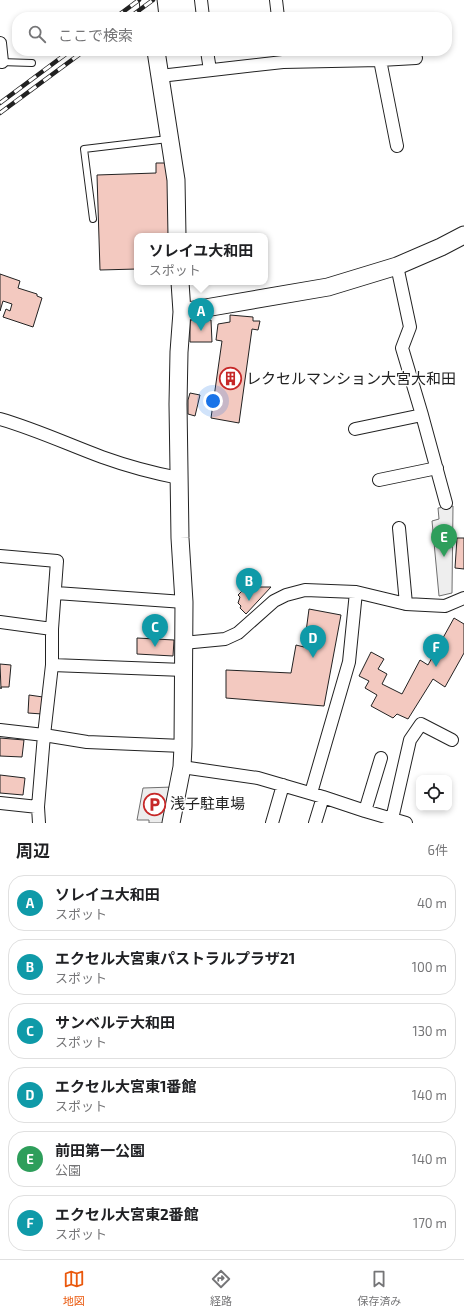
<!DOCTYPE html>
<html lang="ja">
<meta charset="utf-8">
<style>
body{margin:0;font-family:"Exo 2","Noto Sans JP",sans-serif;background:#f2f2f2;color:#202124}
.controls{position:absolute;right:12px;bottom:12px;display:grid;overflow:hidden;border-radius:8px;box-shadow:0 2px 6px #0003}
.controls button{width:36px;height:36px;display:grid;place-items:center;padding:0;border:0;border-bottom:1px solid #e0e0e0;background:#fff;color:#202124;font:20px sans-serif}
.you{position:absolute;left:213px;top:401px;width:14px;height:14px;margin:-10px;border:3px solid #fff;border-radius:50%;background:#1a73e8;box-shadow:0 0 0 6px #1a73e833}
.badge{display:grid;place-items:center;width:26px;height:26px;border-radius:50%;background:#ea580c;color:#fff;font-size:13px;font-weight:700}
.pin{position:absolute;translate:-50% -33px;filter:drop-shadow(0 1px 2px #0008)}
.pin::after{content:'';position:absolute;top:21px;width:14px;height:12px;background:inherit;clip-path:polygon(0 0,100% 0,50% 100%)}
.popup{position:absolute;left:134px;top:233px;width:134px;height:52px;box-sizing:border-box;display:grid;place-content:center;border-radius:8px;background:#fff;filter:drop-shadow(0 1px 3px #0005);font-size:13px;white-space:nowrap;color:#757577}
.popup b{font-size:15px;color:#202124}
.popup::after{content:'';position:absolute;left:50%;top:100%;margin-left:-8px;border:8px solid transparent;border-top-color:#fff}
.list{margin:0;padding:0;list-style:none}
h2{display:flex;justify-content:space-between;align-items:center;height:52px;margin:0;padding:0 16px;font-size:17px}
h2 small{font-size:13px;font-weight:400;color:#757577}
.list li{display:grid;grid-template-columns:26px 1fr auto;gap:12px;align-items:center;box-sizing:border-box;height:56px;margin:0 8px 8px;padding:0 8px;border:1px solid #e0e0e0;border-radius:16px}
.list b{display:block;font-size:15px;white-space:nowrap}
.list p{margin:0;font-size:13px;white-space:nowrap;color:#757577}
.list em{font-size:13px;font-style:normal;color:#757577}
.icon{flex:none;width:22px;height:22px;fill:none;stroke:currentColor;stroke-width:2;stroke-linecap:round;stroke-linejoin:round}
.map{position:relative;flex:none;width:464px;height:823px;overflow:hidden}
.search{position:absolute;background:#fff;box-shadow:0 2px 6px #0003;left:12px;right:12px;top:12px;height:44px;display:flex;align-items:center;gap:10px;box-sizing:border-box;padding:0 14px;border-radius:16px;color:#757577;font-size:15px}
.sheet{height:436px;background:#fff}
nav{display:flex;justify-content:space-around;align-items:center;box-sizing:border-box;height:56px;border-top:1px solid #e0e0e0;background:#fff;font-size:11px;color:#757577}
nav a{display:grid;justify-items:center;gap:2px}
nav .on{color:#ea580c}
.map>svg:first-child{display:block}
.green{fill:#eee;stroke:#6f6f6f}
.parking{fill:#ededed;stroke:#6f6f6f}
.building{fill:#f3c9c0;stroke:#222}
.lines{fill:none;stroke-linecap:round;stroke-linejoin:round}
.lane-casing{stroke:#222;stroke-width:8}
.street-casing{stroke:#222;stroke-width:14}
.secondary-casing{stroke:#222;stroke-width:19}
.lane{stroke:#fff;stroke-width:6}
.street{stroke:#fff;stroke-width:12}
.secondary{stroke:#fff;stroke-width:17}
.rail-casing{stroke:#222;stroke-width:4.5}
.rail{stroke:#fff;stroke-width:3;stroke-dasharray:9;stroke-linecap:butt}
.labels{text-anchor:middle;stroke-width:3;stroke-linejoin:round;paint-order:stroke}
.poi-label{font-size:15px;fill:#222;stroke:#fff;text-anchor:start}
</style>
<div class="map">
<svg width="464" height="823" viewBox="0 0 464 823">
<rect width="100%" height="100%" fill="#fff"/>
<!-- green -->
<path class="green" d="M453,506L452,593L439,596L432,521L439,519L438,508Z"/>
<!-- parking -->
<path class="parking" d="M173,787L166,823H149V820H137L143,788Z"/>
<!-- building -->
<path class="building" d="M156,163H167L169,236H137V269L100,270L97,175L156,173Z
M0,274L20,281L18,288L37,294V296L42,298L33,327L3,317L6,309L10,311L12,304L3,301L0,311Z
M230,315L253,317V321H260L258,330L252,329L239,423L211,418L222,341L216,340L218,324L230,322Z
M190,320H211L212,342H190Z
M190,393L200,395L195,416L188,414V400Z
M457,538H464V569L455,568Z
M246,587L250,591L252,588L256,591L259,587H271L246,614L240,608L241,606L238,603L240,597L238,595Z
M309,609L341,615L324,706L226,698V670L291,673L296,645L304,647Z
M454,618L464,624V653L445,687L433,679L408,719L397,714L393,718L371,706L377,695L365,688L369,681L359,676L371,652L384,659L378,669L387,674L382,684L402,694L420,660L428,665Z
M137,638L174,640L173,656L137,654Z
M0,664L11,665L9,687H1V689Z
M29,695L43,697L42,714L28,713Z
M0,738L24,740L22,757L0,756Z
M0,775L25,778L23,795L0,793Z"/>
<g class="lines">
<defs>
<path id="lane" d="M0,62L32,63
M93,219L84,149L168,139"/>
<path id="street" d="M201,0L203,17
M276,0L278,17
M0,43L2,62
M207,51L210,70
M380,60L416,58
M160,76L283,62L380,60L397,146
M397,266L410,327L402,348L422,415L446,503
M0,419C35,429 67,444 102,457C127,466 153,473 179,478
M355,429L422,415
M379,480L437,468
M399,528L406,604
M0,556L57,561L52,629V665L44,735L38,807L39,823
M56,593L184,602
M0,622L52,629
M183,643L225,639L238,633L274,601L286,595L305,590L356,592L406,604L445,606L464,598
M52,665L184,670
M0,730L44,735L87,742L183,746
M182,767L258,778L323,797L365,811L406,823
M311,793L349,662L356,592
M0,803L38,807
M365,811L381,758
M392,819L410,740L421,724L452,740
M272,823L283,785
M315,823L323,797"/>
<path id="secondary" d="M148,0L150,17
M156,51L176,180L177,236
M182,312L328,287L397,266L441,247L464,235
M171,823L182,767L183,746L184,602L180,538L178,404L179,352L182,312L180,282"/>
</defs>
<!-- lane casing -->
<use href="#lane" class="lane-casing"/>
<!-- street casing -->
<use href="#street" class="street-casing"/>
<!-- secondary casing -->
<use href="#secondary" class="secondary-casing"/>
<!-- lane -->
<use href="#lane" class="lane"/>
<!-- street -->
<use href="#street" class="street"/>
<!-- secondary -->
<use href="#secondary" class="secondary"/>
<defs>
<path id="rail" d="M116,17L139,0
M130,17L153,0
M0,103L70,51
M0,113L84,51"/>
</defs>
<!-- rail casing -->
<use href="#rail" class="rail-casing"/>
<!-- rail -->
<use href="#rail" class="rail"/>
</g>
<!-- icons -->
<defs>
<symbol id="building-ring" viewBox="-11 -11 22 22"><circle r="9.5" fill="#fff" stroke="#c62828" stroke-width="1.5"/><path d="M-4-6H4V6H1V3H-1V6H-4ZM-2.5-4.3h1.7v1.8h-1.7ZM.8-4.3h1.7v1.8H.8ZM-2.5-1h1.7V.8h-1.7ZM.8-1h1.7V.8H.8Z" fill="#c62828"/></symbol>
<symbol id="parking-ring" viewBox="-11 -11 22 22"><circle r="9.5" fill="#fff" stroke="#c62828" stroke-width="1.5"/><path d="M-3.5-5.5H1a3.5 3.5 0 0 1 0 7H-1V5.5H-3.5ZM-1-3.4V-.6H.8a1.4 1.4 0 0 0 0-2.8Z" fill="#c62828"/></symbol>
</defs>
<g fill-rule="evenodd">
<use href="#building-ring" x="218" y="366" width="25" height="25"/>
<use href="#parking-ring" x="142" y="792" width="25" height="25"/>
</g>
<g class="labels">
<!-- poi labels -->
<g class="poi-label">
<text x="246" y="384">レクセルマンション大宮大和田</text>
<text x="170" y="809">浅子駐車場</text>
</g>
</g>
</svg>
<div class="controls">
<button><svg class="icon" aria-label="locate" viewBox="0 0 24 24"><circle cx="12" cy="12" r="6"/><path d="M12 2v4M12 18v4M2 12h4M18 12h4"/></svg></button>
</div>
<div class="you"></div>
<div class="pin badge" style="left:201px;top:331px;background:#0f9aa8">A</div>
<div class="popup"><b>ソレイユ大和田</b>スポット</div>
<div class="pin badge" style="left:249px;top:601px;background:#0f9aa8">B</div>
<div class="pin badge" style="left:155px;top:647px;background:#0f9aa8">C</div>
<div class="pin badge" style="left:313px;top:658px;background:#0f9aa8">D</div>
<div class="pin badge" style="left:444px;top:557px;background:#2e9e5b">E</div>
<div class="pin badge" style="left:436px;top:667px;background:#0f9aa8">F</div>
<div class="search"><svg class="icon" aria-label="search" viewBox="0 0 24 24"><circle cx="10" cy="10" r="6"/><path d="M15 15l6 6"/></svg>ここで検索</div>
</div>
<section class="sheet">
<h2>周辺<small>6件</small></h2>
<ul class="list">
<li><span class="badge" style="background:#0f9aa8">A</span><div><b>ソレイユ大和田</b><p>スポット</p></div><em>40 m</em></li>
<li><span class="badge" style="background:#0f9aa8">B</span><div><b>エクセル大宮東パストラルプラザ21</b><p>スポット</p></div><em>100 m</em></li>
<li><span class="badge" style="background:#0f9aa8">C</span><div><b>サンベルテ大和田</b><p>スポット</p></div><em>130 m</em></li>
<li><span class="badge" style="background:#0f9aa8">D</span><div><b>エクセル大宮東1番館</b><p>スポット</p></div><em>140 m</em></li>
<li><span class="badge" style="background:#2e9e5b">E</span><div><b>前田第一公園</b><p>公園</p></div><em>140 m</em></li>
<li><span class="badge" style="background:#0f9aa8">F</span><div><b>エクセル大宮東2番館</b><p>スポット</p></div><em>170 m</em></li>
</ul>
</section>
<nav>
<a class="on"><svg class="icon" aria-label="map" viewBox="0 0 24 24"><path d="M3 6l6-2 6 2 6-2v14l-6 2-6-2-6 2zM9 4v14M15 6v14"/></svg>地図</a>
<a><svg class="icon" aria-label="directions" viewBox="0 0 24 24"><path d="M12 3l9 9-9 9-9-9zM9 14v-3h6M13 9l2 2-2 2"/></svg>経路</a>
<a><svg class="icon" aria-label="saved" viewBox="0 0 24 24"><path d="M7 4h10v16l-5-4-5 4z"/></svg>保存済み</a>
</nav>
